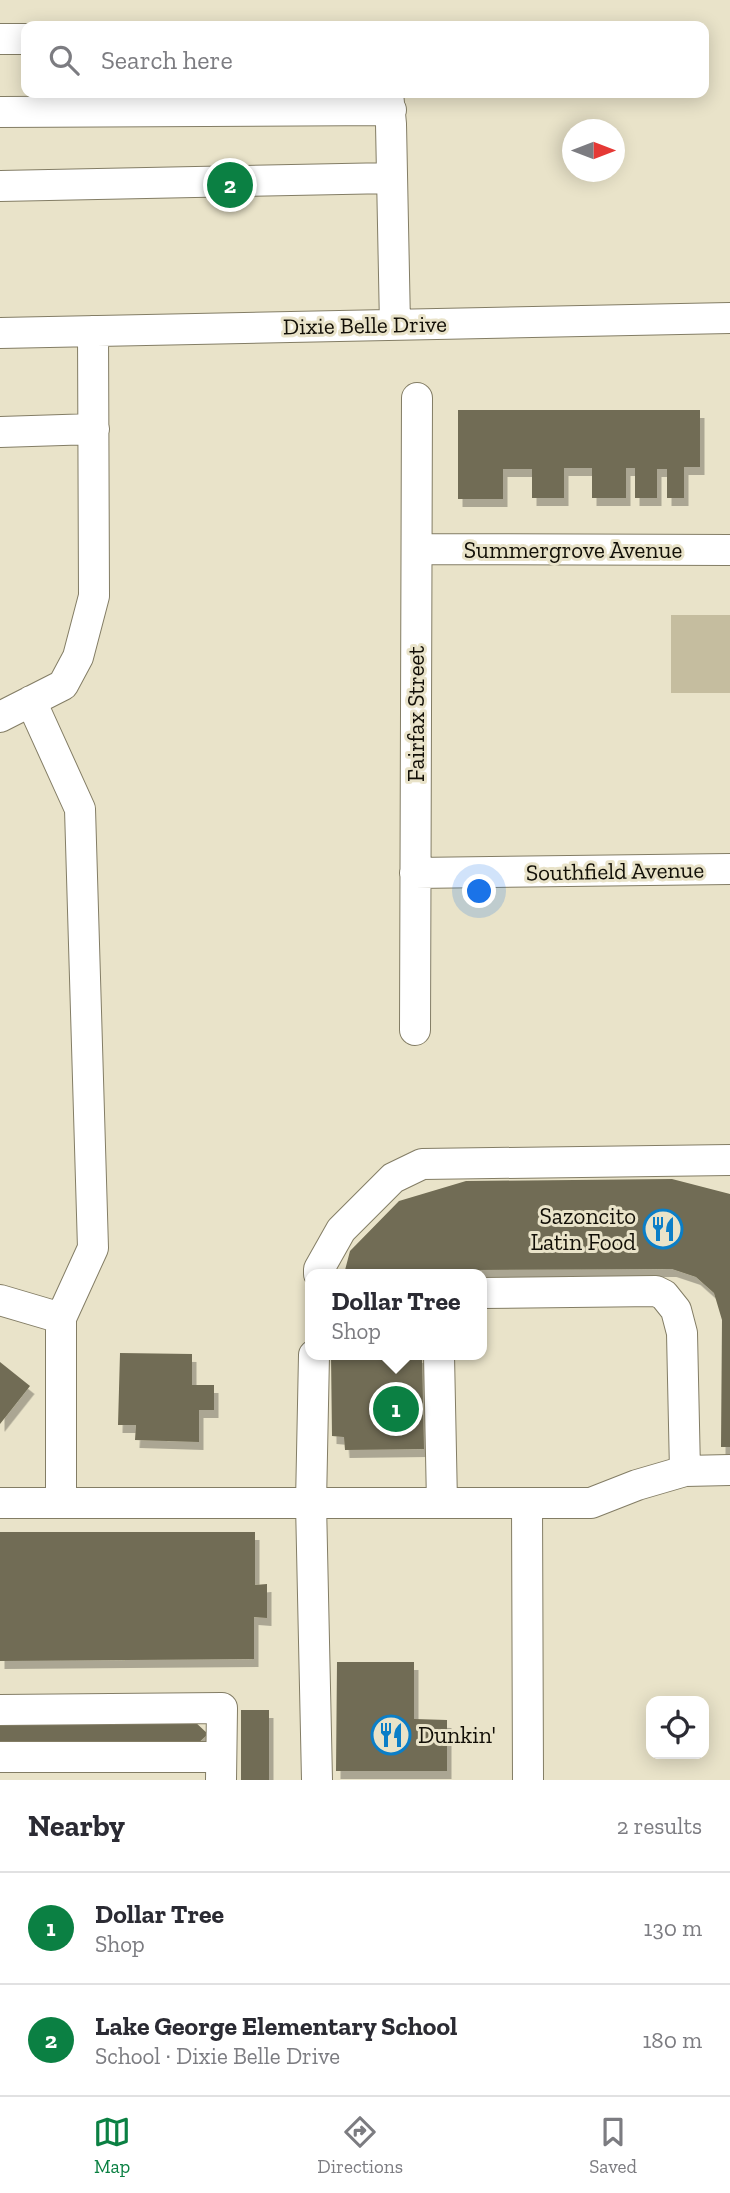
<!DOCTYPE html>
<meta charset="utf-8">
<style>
body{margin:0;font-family:"Zilla Slab",serif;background:#f7f7f7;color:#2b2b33}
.controls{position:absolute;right:21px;bottom:21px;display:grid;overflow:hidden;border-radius:14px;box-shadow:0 4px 18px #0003}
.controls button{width:63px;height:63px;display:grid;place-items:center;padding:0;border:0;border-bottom:2px solid #e1e1e2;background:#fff;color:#2b2b33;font:35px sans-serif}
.compass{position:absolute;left:562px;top:119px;width:63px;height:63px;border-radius:50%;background:#fff;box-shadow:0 4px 18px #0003;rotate:90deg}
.you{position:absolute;left:480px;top:892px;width:24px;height:24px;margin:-18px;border:5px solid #fff;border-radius:50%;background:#1a73e8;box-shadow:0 0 0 10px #1a73e833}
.badge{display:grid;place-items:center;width:46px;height:46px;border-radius:50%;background:#0b8043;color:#fff;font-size:23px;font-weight:700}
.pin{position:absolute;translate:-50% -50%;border:4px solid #fff;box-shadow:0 2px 7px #0006}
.popup{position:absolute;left:305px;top:1269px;width:182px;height:91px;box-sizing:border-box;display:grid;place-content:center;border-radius:14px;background:#fff;filter:drop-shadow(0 2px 5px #0005);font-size:23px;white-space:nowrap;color:#7c7c81}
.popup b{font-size:26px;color:#2b2b33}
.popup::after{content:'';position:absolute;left:50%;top:100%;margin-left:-14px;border:14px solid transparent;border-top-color:#fff}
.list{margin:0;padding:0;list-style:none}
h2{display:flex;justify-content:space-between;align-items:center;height:91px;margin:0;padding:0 28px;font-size:30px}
h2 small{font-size:23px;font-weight:400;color:#7c7c81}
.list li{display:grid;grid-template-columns:46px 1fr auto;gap:21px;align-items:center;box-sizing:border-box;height:112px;padding:0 28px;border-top:2px solid #e1e1e2}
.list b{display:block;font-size:26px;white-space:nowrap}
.list p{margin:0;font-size:23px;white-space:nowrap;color:#7c7c81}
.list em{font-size:23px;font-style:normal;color:#7c7c81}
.icon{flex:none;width:38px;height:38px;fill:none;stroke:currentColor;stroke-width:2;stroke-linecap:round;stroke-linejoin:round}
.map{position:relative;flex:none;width:730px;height:1780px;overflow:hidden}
.search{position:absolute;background:#fff;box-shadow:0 4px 18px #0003;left:21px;right:21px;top:21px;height:77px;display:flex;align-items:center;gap:18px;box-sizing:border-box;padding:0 24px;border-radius:14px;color:#7c7c81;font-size:26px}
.sheet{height:315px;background:#fff}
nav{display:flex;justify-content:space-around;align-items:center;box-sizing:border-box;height:98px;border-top:2px solid #e1e1e2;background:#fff;font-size:19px;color:#7c7c81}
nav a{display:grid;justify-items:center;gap:4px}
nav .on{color:#0b8043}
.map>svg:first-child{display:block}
.green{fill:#c5bd9f}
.building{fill:#716c54;filter:url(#shadow)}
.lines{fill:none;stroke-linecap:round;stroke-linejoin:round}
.minor-casing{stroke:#837d65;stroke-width:32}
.minor{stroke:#fff;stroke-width:30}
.labels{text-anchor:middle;stroke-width:6;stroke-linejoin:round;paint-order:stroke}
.street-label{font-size:23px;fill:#120f07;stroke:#e9e3c9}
.poi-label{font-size:23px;fill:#120f07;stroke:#e9e3c9;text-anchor:end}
</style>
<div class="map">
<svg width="730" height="1780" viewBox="0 0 730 1780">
<defs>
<filter id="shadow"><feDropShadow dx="4.5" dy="8" stdDeviation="0" flood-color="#0004"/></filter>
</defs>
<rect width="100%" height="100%" fill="#e9e3c9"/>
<!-- green -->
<path class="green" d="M671,615H730V693H671Z"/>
<!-- building -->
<path class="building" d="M458,410H700V467H684V498H667V469H657V498H635V468H626V498H592V468H564V498H532V469H503V499H458Z
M672,1179L730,1194V1447H721L722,1320L714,1293L696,1277L672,1269L471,1270L459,1274H344L350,1251L399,1201L466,1181Z
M120,1353L192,1354V1385H214V1410H199V1442L135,1440L136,1425H118Z
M331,1355H422L424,1449L345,1450L344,1437L332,1436Z
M0,1362L30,1386L0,1424Z
M0,1532H255V1585L267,1584V1618L254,1617V1659L0,1661Z
M337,1662H414V1719L447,1720V1771H336Z
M241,1710H269V1780H241Z
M0,1721H194L208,1734L195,1746L0,1747Z"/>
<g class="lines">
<defs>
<path id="minor" d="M0,39H26
M388,93L391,124L395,325
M0,112L391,110
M0,186L392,178
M0,333L730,318
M0,432L94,429
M417,549L730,550
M31,701L80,809L93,1248L61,1318
M0,717L63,685L78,657L94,596L93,331
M415,873L730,869
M415,1030L417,398
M319,1274V1269L341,1230L393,1178L422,1164L730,1160
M482,1293L656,1291L664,1295L676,1310L682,1333L685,1471
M0,1300L61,1318V1503
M314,1355L311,1503L317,1780
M439,1355L442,1503
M0,1503H591L637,1485L685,1471L730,1470
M527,1503L528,1780
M0,1710L222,1708L221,1780
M0,1757H221"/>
</defs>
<!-- minor casing -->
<use href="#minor" class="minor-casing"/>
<!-- minor -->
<use href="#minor" class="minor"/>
</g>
<!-- icons -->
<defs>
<symbol id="restaurant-ring" viewBox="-11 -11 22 22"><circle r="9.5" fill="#e9e3c9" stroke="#0b7ec7" stroke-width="1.5"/><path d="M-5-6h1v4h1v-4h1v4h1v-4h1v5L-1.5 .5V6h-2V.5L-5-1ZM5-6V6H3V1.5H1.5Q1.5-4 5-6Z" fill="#0b7ec7"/></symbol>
</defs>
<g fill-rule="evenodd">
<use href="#restaurant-ring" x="641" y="1207" width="44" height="44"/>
<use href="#restaurant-ring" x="369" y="1713" width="44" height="44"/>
</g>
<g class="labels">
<!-- street labels -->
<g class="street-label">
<text transform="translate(365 325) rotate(-1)" y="8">Dixie Belle Drive</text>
<text x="573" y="558">Summergrove Avenue</text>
<text transform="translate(416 714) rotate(-90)" y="8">Fairfax Street</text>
<text transform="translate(615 871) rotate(-1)" y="8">Southfield Avenue</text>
</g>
<!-- poi labels -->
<g class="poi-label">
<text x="636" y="1224">Sazoncito<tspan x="636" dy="26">Latin Food</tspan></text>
<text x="418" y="1743" text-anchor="start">Dunkin'</text>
</g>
</g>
</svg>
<div class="controls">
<button><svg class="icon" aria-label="locate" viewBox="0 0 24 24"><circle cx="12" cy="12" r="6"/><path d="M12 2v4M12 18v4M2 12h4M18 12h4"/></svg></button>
</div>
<svg class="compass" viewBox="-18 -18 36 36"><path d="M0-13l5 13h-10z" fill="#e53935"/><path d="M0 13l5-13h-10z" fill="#7c7c81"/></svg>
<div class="you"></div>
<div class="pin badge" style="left:396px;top:1409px">1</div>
<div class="popup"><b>Dollar Tree</b>Shop</div>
<div class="pin badge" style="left:230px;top:185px">2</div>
<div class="search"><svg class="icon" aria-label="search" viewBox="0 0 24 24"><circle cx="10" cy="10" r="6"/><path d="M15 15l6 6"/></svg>Search here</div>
</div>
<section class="sheet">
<h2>Nearby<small>2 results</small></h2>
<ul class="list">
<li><span class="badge">1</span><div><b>Dollar Tree</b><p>Shop</p></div><em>130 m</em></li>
<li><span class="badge">2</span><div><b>Lake George Elementary School</b><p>School · Dixie Belle Drive</p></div><em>180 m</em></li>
</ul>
</section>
<nav>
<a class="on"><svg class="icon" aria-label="map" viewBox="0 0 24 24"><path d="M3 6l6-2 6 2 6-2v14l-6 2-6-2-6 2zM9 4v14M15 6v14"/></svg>Map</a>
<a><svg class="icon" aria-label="directions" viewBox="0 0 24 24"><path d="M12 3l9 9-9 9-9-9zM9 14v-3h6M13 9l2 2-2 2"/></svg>Directions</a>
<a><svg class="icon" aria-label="saved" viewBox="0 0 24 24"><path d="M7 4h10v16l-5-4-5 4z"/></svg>Saved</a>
</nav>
